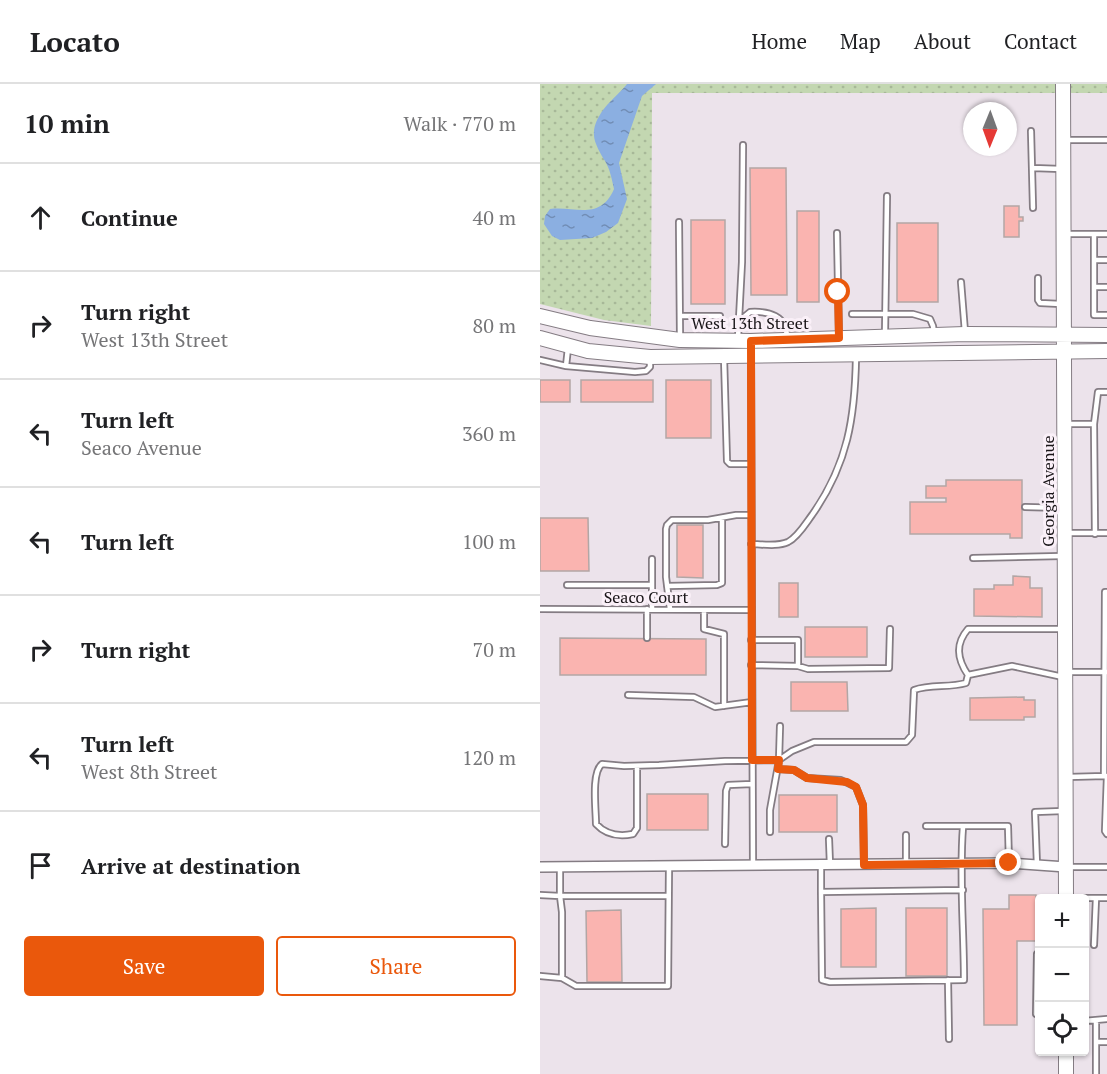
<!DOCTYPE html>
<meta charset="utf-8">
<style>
body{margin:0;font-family:"PT Serif",serif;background:#f2f2f2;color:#202124}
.controls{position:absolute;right:18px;bottom:18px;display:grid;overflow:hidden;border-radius:6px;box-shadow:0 2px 4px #0004}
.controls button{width:54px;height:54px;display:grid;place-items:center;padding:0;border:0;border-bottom:2px solid #e0e0e0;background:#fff;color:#202124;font:30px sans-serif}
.compass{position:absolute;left:423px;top:18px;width:54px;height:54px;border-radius:50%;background:#fff;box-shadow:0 2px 4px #0004;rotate:181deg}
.stop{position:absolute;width:18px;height:18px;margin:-14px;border:4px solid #ea580c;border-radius:50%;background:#fff}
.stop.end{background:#ea580c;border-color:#fff;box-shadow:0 2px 6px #0008}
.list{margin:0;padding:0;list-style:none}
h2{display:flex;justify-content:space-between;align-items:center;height:78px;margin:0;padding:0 24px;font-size:26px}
h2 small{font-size:20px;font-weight:400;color:#757577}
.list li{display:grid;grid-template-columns:39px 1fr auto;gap:18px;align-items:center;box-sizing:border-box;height:108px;padding:0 24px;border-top:2px solid #e0e0e0}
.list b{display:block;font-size:22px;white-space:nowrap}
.list p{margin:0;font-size:20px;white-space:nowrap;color:#757577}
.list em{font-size:20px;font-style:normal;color:#757577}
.actions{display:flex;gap:12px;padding:18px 24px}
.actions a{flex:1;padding:14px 0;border:2px solid #ea580c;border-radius:6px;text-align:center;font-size:21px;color:#ea580c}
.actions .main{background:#ea580c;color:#fff}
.icon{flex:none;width:33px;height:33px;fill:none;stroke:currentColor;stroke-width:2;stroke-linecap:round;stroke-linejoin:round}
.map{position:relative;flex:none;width:567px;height:990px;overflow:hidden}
header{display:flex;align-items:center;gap:36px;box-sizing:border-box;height:84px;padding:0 30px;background:#fff;border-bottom:2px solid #e0e0e0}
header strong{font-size:28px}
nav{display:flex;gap:33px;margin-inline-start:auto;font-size:21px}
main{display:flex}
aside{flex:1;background:#fff}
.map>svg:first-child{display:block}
.grass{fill:url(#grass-dots)}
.water{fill:url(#water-ripples)}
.building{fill:#fab4b0;stroke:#b2a6a5;stroke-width:1.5}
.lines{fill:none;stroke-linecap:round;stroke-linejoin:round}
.lane-casing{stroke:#847c83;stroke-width:8}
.street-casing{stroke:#847c83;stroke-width:12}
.secondary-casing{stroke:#847c83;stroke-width:16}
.lane{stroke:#fff;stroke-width:4.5}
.street{stroke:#fff;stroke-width:9}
.secondary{stroke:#fff;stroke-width:14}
.route{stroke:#ea580c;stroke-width:8}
.labels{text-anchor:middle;stroke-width:6;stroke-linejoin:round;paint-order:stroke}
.street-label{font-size:16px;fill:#181417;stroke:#faf0f8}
</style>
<header>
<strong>Locato</strong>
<nav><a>Home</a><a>Map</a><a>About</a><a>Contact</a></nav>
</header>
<main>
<aside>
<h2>10 min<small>Walk · 770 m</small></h2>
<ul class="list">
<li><svg class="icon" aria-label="ahead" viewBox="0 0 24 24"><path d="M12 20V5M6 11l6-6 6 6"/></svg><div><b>Continue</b></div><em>40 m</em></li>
<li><svg class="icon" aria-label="right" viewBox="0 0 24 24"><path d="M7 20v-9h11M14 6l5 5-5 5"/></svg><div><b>Turn right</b><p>West 13th Street</p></div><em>80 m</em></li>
<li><svg class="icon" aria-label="left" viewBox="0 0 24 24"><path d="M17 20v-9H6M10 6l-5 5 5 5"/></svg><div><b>Turn left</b><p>Seaco Avenue</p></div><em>360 m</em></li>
<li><svg class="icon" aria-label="left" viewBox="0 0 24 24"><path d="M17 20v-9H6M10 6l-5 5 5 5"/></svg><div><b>Turn left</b></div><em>100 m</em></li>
<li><svg class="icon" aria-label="right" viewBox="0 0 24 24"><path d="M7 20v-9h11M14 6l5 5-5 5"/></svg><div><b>Turn right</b></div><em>70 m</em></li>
<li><svg class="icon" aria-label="left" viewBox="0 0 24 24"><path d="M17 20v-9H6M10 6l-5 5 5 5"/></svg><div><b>Turn left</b><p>West 8th Street</p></div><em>120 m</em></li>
<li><svg class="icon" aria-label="arrive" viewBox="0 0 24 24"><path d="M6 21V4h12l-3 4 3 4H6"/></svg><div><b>Arrive at destination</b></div></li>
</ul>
<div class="actions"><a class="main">Save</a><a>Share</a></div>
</aside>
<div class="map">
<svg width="567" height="990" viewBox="0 0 567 990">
<defs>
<pattern id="grass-dots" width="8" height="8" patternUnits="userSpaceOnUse" patternTransform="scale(1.5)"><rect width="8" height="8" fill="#c3d7b1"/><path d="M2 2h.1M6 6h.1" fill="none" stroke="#a7b898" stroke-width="1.8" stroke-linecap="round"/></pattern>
<pattern id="water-ripples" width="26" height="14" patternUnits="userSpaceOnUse" patternTransform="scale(1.5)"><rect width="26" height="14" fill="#8bafe1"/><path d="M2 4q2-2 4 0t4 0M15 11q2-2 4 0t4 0" fill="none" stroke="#718db5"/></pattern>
</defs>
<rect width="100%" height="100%" fill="#ece3eb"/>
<!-- grass -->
<path class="grass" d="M0,0H567V9H112L111,242L64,236L0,220Z"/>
<!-- water -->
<path class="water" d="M87,0H116L102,12L79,79L87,115L78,139L66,148L52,154L20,156L12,152L4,140L5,132L10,125C36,122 60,137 74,105C72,96 70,85 65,77C55,60 48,49 61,29C68,18 79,10 87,0Z"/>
<!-- building -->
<path class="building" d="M210,84H246L247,211H211Z
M464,122H479V133H483V137H479V153H464Z
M257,127H279V218H257Z
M151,136H185V220H151Z
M357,139H398V218H357Z
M0,296H30V318H0Z
M41,296H113V318H41Z
M126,296H171V354H126Z
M406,396H482V454H470V450H370V418H406V414H386V402H406Z
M0,434H48L49,487H0Z
M137,441H163V494L137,493Z
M473,492L490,493V504H502V533L434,532V505H454V501H473Z
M239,499H258V533H239Z
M265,543H327V573H265Z
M20,554L166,555V591H20Z
M251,598H307L308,627H251Z
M484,613V616H495V633H484V636H430V614Z
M107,710H168V746H107Z
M239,711H297V748H239Z
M469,811H496V857H477V941H444L443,825H469Z
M336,824V883H301V825Z
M366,824H407V892H366Z
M81,826L82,898H47L46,827Z"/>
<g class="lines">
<defs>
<path id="lane" d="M491,47L493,124
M525,56H567
M493,84L521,85
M139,138L140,252
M297,149L299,252
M527,150H554V231H567
M554,150H567
M554,176H567
M498,194V216L500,219L521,220
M421,198L425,248
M554,203H567
M312,230H373L390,235L393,242L394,249
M140,232H180
M198,238L210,228C228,227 247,231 247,254
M345,250L347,112
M198,254L202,178L203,61
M184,273L187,377L190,380H211
M211,275L213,782
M0,276L26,282L95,288L106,287L110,283V275
M26,282L28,264
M525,340H554L555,450
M554,340L558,308H567
M485,423L524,424
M527,449H567
M211,460C222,460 237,463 248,458C258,453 266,439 272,431C308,380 315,333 316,273
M433,474L522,472
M112,475V525
M27,501H112
M127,502L177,501L182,499V434
M0,525L211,526
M130,525L126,493V445L127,441L132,436H168L196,431H211
M164,526V545L184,550V622
M107,554V525
M211,556H258V582
M211,581L258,582L268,585L349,584L350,545
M528,588H567
M428,591C417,575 415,560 428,545H524
M88,611L154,613L175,623L212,618
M97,682V744L93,750C78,753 66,751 56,740C56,726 51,688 62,680L84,682L119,681L185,677L239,676L252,667L274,658H366L372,651L374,606C391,600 409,604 426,599L428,591L472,582L523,593
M238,685L254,686L267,694L301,696L316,703L323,721L324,781
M564,692L565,508H567
M567,692L565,747L567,750
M528,693L565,692
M386,742H468L469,779
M230,748V726L239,676L240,642
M366,751V780
M289,755L290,781
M185,760L186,707L188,701L212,700
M497,781L495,728L523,727
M281,782V808L423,806
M528,783H567
M281,808L282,896L290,898L424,896C424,845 419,793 423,743
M0,811L20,812V783
M528,814H567
M554,861L556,814
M500,870H497L496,930L500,931
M0,892L22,894L36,902H128L129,783
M22,894V828L20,812H128
M408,896L409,955
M544,937L567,935
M556,937V990
M556,958H567"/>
<path id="street" d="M0,783L469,779L526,783"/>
<path id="secondary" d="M523,0L526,814
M0,232L50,244L140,256L211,257L425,250L567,251
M0,254L48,267L110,273L567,267
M526,968V990"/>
</defs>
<!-- lane casing -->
<use href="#lane" class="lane-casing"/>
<!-- street casing -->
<use href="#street" class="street-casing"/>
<!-- secondary casing -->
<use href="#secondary" class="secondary-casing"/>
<!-- lane -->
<use href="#lane" class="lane"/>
<!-- street -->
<use href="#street" class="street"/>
<!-- secondary -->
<use href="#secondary" class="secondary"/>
</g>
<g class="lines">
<!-- route -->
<path class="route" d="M298,208L299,254L211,257L212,676H239L238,685L254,686L267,694L307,698L316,703L323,721L324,781L469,779"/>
</g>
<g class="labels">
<!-- street labels -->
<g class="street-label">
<text x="210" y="245">West 13th Street</text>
<text transform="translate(508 407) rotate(-90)" y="6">Georgia Avenue</text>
<text x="106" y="519">Seaco Court</text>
</g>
</g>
</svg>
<div class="controls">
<button>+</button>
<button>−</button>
<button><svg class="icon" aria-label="locate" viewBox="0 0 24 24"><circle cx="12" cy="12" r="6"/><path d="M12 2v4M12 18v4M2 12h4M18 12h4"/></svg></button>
</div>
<svg class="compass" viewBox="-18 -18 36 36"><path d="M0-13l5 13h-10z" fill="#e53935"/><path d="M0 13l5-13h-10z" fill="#757577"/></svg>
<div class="stop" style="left:298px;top:208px"></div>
<div class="stop end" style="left:469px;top:779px"></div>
</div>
</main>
